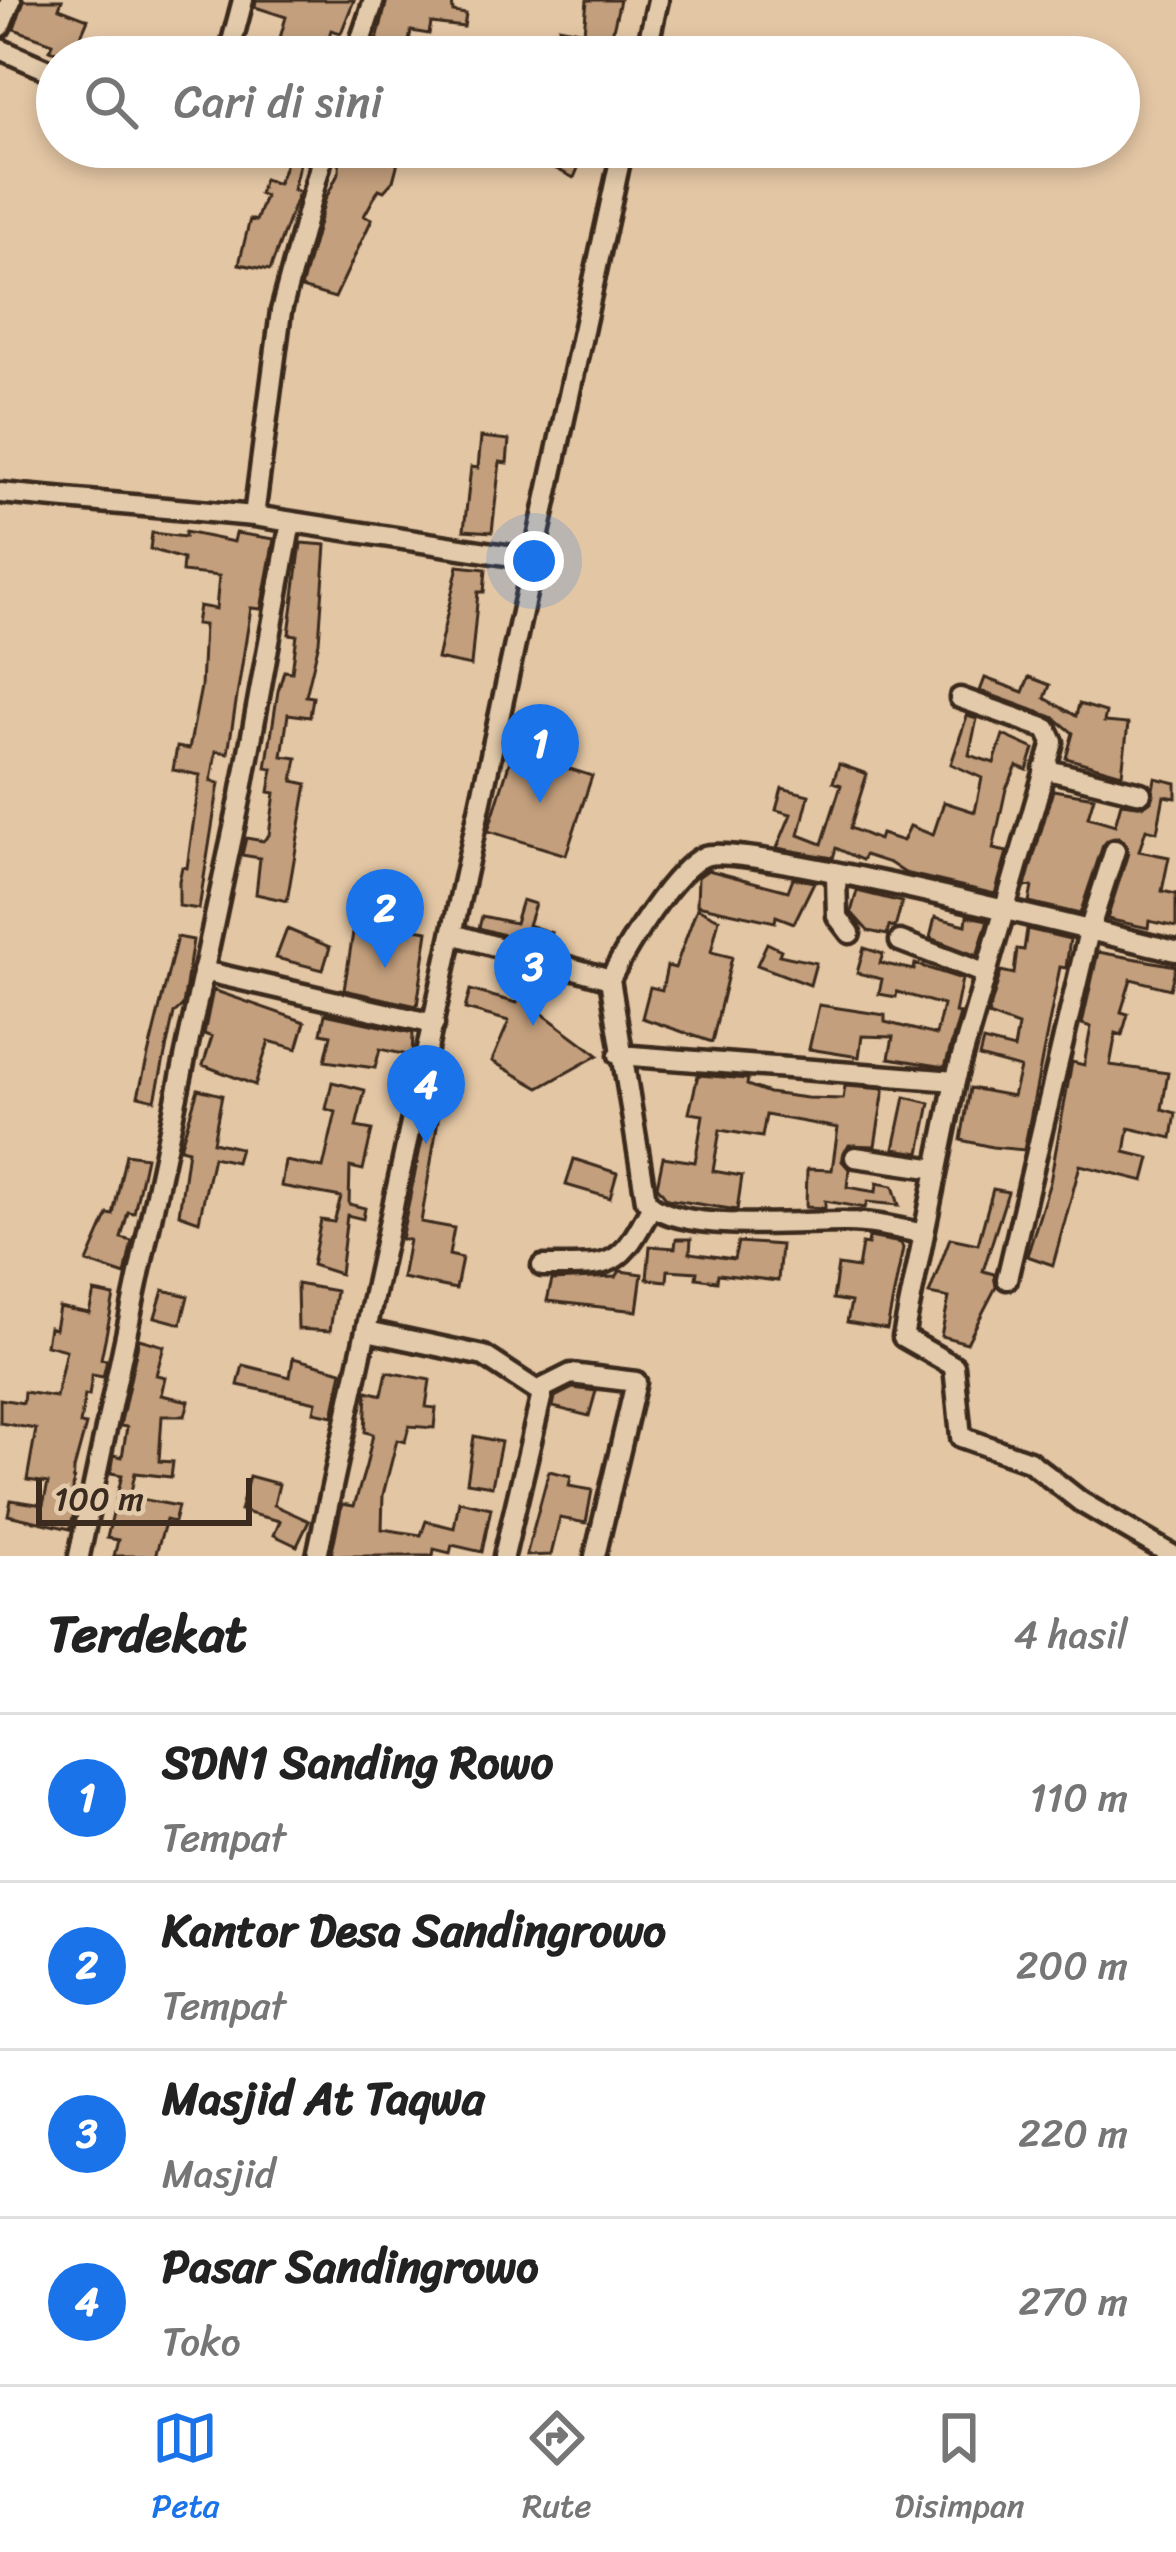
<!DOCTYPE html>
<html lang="id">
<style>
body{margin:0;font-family:Sriracha,sans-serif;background:#f6f6f6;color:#222}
.scale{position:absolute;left:36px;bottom:30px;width:216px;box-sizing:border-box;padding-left:12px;border:6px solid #3b2a1e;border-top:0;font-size:33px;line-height:42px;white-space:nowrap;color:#3b2a1e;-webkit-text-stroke:9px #e2caaa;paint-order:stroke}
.you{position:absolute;left:534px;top:561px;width:42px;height:42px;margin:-30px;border:9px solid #fff;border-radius:50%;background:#1a73e8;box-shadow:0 0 0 18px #1a73e833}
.badge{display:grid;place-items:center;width:78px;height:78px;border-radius:50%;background:#1a73e8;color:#fff;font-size:39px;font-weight:700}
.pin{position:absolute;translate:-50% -99px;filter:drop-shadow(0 3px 6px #0008)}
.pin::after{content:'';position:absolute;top:63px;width:42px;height:36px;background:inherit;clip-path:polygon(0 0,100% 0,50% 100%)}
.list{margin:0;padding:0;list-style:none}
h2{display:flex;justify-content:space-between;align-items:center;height:156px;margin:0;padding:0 48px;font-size:51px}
h2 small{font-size:39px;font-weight:400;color:#767676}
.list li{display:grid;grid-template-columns:78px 1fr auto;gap:36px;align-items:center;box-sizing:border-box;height:168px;padding:0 48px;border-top:3px solid #e0e0e0}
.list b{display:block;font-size:45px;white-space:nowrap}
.list p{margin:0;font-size:39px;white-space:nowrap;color:#767676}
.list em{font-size:39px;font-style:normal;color:#767676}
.icon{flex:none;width:66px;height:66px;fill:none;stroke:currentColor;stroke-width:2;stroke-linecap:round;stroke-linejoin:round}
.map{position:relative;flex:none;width:1176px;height:1556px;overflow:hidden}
.search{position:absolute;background:#fff;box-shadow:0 6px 18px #0003;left:36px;right:36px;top:36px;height:132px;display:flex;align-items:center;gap:30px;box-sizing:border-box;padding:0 42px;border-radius:66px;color:#767676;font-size:45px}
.sheet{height:828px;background:#fff}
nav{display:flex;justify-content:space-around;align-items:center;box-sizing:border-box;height:168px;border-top:3px solid #e0e0e0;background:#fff;font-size:33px;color:#767676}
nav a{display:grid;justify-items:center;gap:6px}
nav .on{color:#1a73e8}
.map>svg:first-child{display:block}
.building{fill:#c39f7d;stroke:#3b2a1e;stroke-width:3}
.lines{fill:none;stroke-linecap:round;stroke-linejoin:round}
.minor-casing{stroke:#3b2a1e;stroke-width:27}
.minor{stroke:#e2caaa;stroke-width:18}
</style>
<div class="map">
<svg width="1176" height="1556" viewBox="0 0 1176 1556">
<rect width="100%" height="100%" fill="#e3c6a4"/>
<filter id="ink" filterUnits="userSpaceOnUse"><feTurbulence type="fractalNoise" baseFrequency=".00833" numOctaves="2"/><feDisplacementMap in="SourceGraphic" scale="24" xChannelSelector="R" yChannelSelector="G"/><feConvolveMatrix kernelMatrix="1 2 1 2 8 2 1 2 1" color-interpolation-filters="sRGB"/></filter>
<g filter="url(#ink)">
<!-- building -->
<path class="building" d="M24,0H62L59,8L88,19L72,57L50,50L53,43L14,29Z
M256,0H354L341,33L331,30L323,57L278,45L286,17L255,7Z
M387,0H452L453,12L466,14L464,27L431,23L429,34L411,31L406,57H373Z
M587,0H620L608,51L557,44L559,27L584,32Z
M264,147L303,149L293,190L299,192L270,270L239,264L250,219L256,221L265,196L259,194L264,179L278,184L288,157Z
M340,147H402L393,181L384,191L379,189L364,216L372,219L335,298L301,288L325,200L339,172Z
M513,147H578L580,163L574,178Z
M481,437L509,440L507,463L500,462L492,532L464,530L471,467L478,468Z
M185,532L234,542L236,533L274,539L261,609L251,608L228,753L216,751L211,781L219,783L199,909L179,906V881L182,867L187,868L200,775L173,770L177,747L189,749L201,687L204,625L196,624L199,606L216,609L219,576L182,572L183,559L150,549L152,533L185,537Z
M301,543L326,545L319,642L306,696L313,697L310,717L288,714L282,756L297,758L293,781L307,784L287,901L256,894L260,858L242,855L246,838L263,841L269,835L275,793L269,792L273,769L266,768L278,691L284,671L292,672L297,635L289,634Z
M458,566L486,569L484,592H478L471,666L437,659Z
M1029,677L1050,685L1045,698L1076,716L1079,704L1106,712L1104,722L1128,724L1122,774L1066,758L1073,733L1055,718L980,691L985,678L1023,692Z
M967,716L977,719L969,755L994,763L1003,735L1034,749L1027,770L1017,766L1006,789L993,849L1007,852L995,894L905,873L890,863L865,855L862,860L836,848L833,858L777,848L791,814L776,810L782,788L809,795L799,835L822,844L841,785L833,782L839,764L867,774L850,828L879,840L881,834L903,841L910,826L933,835L944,802L975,812L982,778L951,764Z
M513,751L592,776L566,855L488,831Z
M1155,778L1176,783V798L1164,796L1157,832L1146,829L1139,851L1169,857L1162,891L1176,894V927L1149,921L1148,928L1107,919L1128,853L1118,837L1103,845L1080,914L1029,902L1032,887L1025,886L1053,790L1094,797L1088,817L1115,825L1121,803L1144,806L1151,801Z
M708,870L788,891L793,878L814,882L794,923L776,916L775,922L697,905L698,877Z
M857,891L902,902L895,928L889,926L887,935L868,931L851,912Z
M522,900L535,904L528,925L552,933L547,947L479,928L482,916L515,923Z
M697,908L719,919L711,952L732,957L712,1042L642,1018L650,987L662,990L667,966L675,968Z
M967,916L988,920L977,956L930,938L935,917L966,925Z
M355,920L428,931L417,1006L344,990Z
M287,929L330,947L323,970L276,958Z
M1027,929L1070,939L1066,968L1060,967L1024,1150L992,1147L961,1140L970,1088L1013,1096L1020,1068L979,1057L983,1041L1014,1049L1018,1026L988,1015L1001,971L1014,974L1017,949L1024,950Z
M177,937L193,940L183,1005L174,1013L155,1100L138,1096Z
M767,943L781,950L779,955L816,963L810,985L757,965Z
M864,948L883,954L880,963L914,970L915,964L962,979L955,1013L960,1014L945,1067L889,1058L893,1037L862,1036L859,1057L809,1049L819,1005L885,1015V1022L936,1035L943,1005L897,992L896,997L879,994L882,979L857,973Z
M1098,952L1176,966L1170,989L1131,979L1121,1012L1128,1014L1122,1035L1116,1033L1110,1065L1168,1073L1162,1109L1176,1113L1172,1138L1129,1128L1125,1152L1150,1158L1144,1181L1080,1165L1053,1265L1027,1256L1050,1182L1072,1062L1084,1065L1091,1027L1082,1024Z
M213,990L305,1022L297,1049L269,1041L255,1085L203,1065L212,1037L204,1034Z
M470,990L517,1003L519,996L598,1055L539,1088L492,1061L509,1021L465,1009Z
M325,1014L413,1033L412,1056L380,1049L375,1068L325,1061L331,1035L321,1033Z
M438,1064L447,1066L421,1222L454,1228L449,1255L462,1258L456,1289L402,1278L409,1240L401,1239Z
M698,1075L748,1079L747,1085L769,1093L807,1098L843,1099L845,1086L884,1089L875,1146L849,1145L842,1161L849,1169L847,1187L876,1192L877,1183L893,1186L899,1205L867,1202L865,1208L825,1201V1208L806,1207L807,1169L832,1170L838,1128L766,1115L762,1137L720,1130L713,1171L742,1176L737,1210L667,1199L657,1186L663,1157L695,1162L703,1115L689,1113Z
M332,1082L365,1090L356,1127L372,1130L363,1170L350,1167L349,1204L365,1208L363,1219L347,1215L340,1274L312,1265L321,1220L334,1222L341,1197L281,1186L285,1161L323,1168L336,1112L326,1109Z
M198,1089L222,1095L213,1142L240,1148L236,1162L213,1157L199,1221L179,1214L188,1150L180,1148Z
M905,1097L930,1103L920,1153L894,1149Z
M126,1154L146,1157L134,1213L128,1212L121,1238L132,1241L125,1275L87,1262L108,1214L113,1215Z
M574,1159L617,1173L610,1198L566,1185Z
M993,1189L1008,1192L983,1271L994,1274L996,1287L967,1343L941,1336L949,1298L929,1294L950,1238L978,1244Z
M869,1237L901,1243L903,1248L887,1329L847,1322L851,1302L833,1299L838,1265L858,1268L862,1244L868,1245Z
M676,1239H691L690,1253L734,1259L738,1242L781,1245L778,1281L718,1274L717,1281L696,1278L697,1272L668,1270L667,1281L647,1279L650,1246L675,1248Z
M620,1271L642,1274L637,1311L547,1301L552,1280L616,1277Z
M297,1284L336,1291L330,1331L298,1329Z
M163,1290L188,1296L181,1324L155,1317Z
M94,1292L114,1296L101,1359L107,1360L103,1377L92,1375L89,1396L85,1395L80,1424L86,1425L74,1469L73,1492L79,1493L70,1529L8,1515L11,1500L43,1505L48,1483L27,1480L36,1429L0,1423V1399L23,1403L24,1392L56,1397L66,1350L46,1345L49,1327L55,1329L59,1307L89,1313Z
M139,1339L164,1346L156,1375L165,1377L161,1395L189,1401L185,1416H162L159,1461L173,1462L171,1477L135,1473L130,1497L178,1506L174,1522L166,1520L155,1556H114L118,1540L107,1538L122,1475L111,1473L114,1455L122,1457L127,1427L120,1426Z
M293,1358L342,1371L333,1416L314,1412L316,1402L238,1385L243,1365L290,1377Z
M387,1372L430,1380L426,1407L436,1408L434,1428L409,1426L405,1442L397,1440L383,1495L382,1529L421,1535L426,1521L454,1528L459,1501L491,1508L482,1552L452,1545L450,1553L434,1549L433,1556H331L342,1504L354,1506L366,1466L373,1434L365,1432L367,1391L382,1395Z
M573,1388L596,1391L589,1416L553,1407L555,1397Z
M474,1436L501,1442L492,1486L467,1482Z
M549,1471L571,1476L569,1486L592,1490L586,1523L560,1518L551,1555L526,1556Z
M249,1476L279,1484L274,1505L309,1521L297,1546L274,1535L280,1521L240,1511Z"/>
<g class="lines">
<defs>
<path id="minor" d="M0,27L11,0
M0,49L57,74
M228,57L243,0
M355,57L374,0
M645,57L658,0
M0,493L254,516L532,559
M254,516L281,311L325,147
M960,698L1047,729L1053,742L955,1081L903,1337L954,1366L961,1437L1029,1461L1081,1502L1174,1556
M1044,769L1141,793
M836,875L837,916L850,933
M453,934L610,979
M900,941L984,973
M203,971L434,1024
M619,1055L955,1081
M855,1157L937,1169
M920,1233C896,1228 872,1222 846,1222C803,1221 674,1235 646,1200L610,979C626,949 673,869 705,856C743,842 1111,936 1176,951
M542,1266C612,1266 618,1271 651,1207
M1007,1279L1089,931L1115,850
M367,1331L484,1356L542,1394L504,1556
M539,1390L571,1374L636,1382L595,1556
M79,1556L241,795L291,522
M317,1556L623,147"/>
</defs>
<!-- minor casing -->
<use href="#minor" class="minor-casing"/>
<!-- minor -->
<use href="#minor" class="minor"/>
</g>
</g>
</svg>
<div class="scale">100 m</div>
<div class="you"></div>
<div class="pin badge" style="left:540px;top:803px">1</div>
<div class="pin badge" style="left:385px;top:968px">2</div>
<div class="pin badge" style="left:533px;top:1026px">3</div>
<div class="pin badge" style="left:426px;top:1144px">4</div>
<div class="search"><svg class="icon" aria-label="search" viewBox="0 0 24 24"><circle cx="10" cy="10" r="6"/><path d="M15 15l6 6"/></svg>Cari di sini</div>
</div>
<section class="sheet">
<h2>Terdekat<small>4 hasil</small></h2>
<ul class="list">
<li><span class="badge">1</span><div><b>SDN1 Sanding Rowo</b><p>Tempat</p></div><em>110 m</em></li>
<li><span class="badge">2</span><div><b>Kantor Desa Sandingrowo</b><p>Tempat</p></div><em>200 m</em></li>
<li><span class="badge">3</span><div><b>Masjid At Taqwa</b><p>Masjid</p></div><em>220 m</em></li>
<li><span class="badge">4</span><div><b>Pasar Sandingrowo</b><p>Toko</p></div><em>270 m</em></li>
</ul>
</section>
<nav>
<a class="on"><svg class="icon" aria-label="map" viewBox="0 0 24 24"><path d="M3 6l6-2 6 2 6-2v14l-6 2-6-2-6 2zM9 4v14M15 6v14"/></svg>Peta</a>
<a><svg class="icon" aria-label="directions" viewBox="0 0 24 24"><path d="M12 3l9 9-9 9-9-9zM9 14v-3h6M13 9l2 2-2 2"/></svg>Rute</a>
<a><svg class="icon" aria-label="saved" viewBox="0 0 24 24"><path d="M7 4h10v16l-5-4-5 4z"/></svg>Disimpan</a>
</nav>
